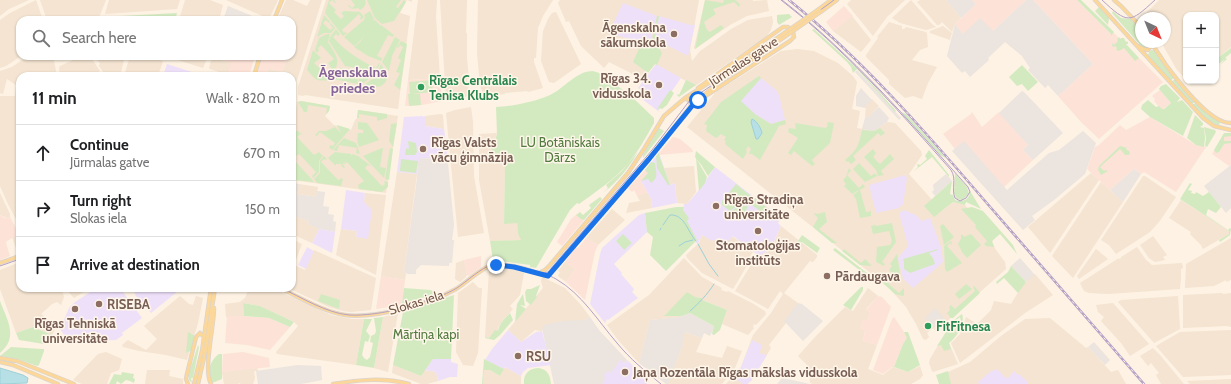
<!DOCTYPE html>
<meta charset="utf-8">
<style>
body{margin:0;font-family:Cabin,sans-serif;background:#f2f2f2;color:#202124}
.controls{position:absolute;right:12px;top:12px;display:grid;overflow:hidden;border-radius:8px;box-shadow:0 1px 3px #0004}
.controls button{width:36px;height:36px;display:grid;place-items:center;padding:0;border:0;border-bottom:1px solid #e0e0e0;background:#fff;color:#202124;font:20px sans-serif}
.compass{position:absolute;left:1135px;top:12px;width:36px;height:36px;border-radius:50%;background:#fff;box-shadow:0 1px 3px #0004;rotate:137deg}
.stop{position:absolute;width:12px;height:12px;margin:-9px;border:3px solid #1a73e8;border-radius:50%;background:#fff}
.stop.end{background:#1a73e8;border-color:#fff;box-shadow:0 1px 4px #0008}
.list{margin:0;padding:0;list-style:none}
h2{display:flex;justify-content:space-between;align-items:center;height:52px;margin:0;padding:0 16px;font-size:17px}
h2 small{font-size:13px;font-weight:400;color:#757577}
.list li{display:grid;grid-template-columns:26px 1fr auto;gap:12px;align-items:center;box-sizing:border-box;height:56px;padding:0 16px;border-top:1px solid #e0e0e0}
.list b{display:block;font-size:15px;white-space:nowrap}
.list p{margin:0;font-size:13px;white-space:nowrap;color:#757577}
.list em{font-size:13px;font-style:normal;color:#757577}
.icon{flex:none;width:22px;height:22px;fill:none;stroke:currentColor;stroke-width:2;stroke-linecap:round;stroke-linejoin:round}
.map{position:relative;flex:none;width:1231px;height:384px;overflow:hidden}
.search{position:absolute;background:#fff;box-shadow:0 1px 3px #0004;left:16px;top:16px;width:280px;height:44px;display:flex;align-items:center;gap:10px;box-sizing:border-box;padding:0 14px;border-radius:12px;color:#757577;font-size:15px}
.panel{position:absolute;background:#fff;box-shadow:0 1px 3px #0004;left:16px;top:72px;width:280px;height:220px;border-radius:12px}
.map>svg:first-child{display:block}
.residential{fill:#f4e4d1}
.commercial{fill:#fde2d7}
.industrial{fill:#ece4de}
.education{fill:#efe0f9}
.green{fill:#d3eac1}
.water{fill:#b7e0e6;stroke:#9dd0d8}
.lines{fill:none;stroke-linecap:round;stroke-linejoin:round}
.stream{stroke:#9dd0d8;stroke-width:1}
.major-casing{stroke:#dbd4d0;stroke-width:4.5}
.major{stroke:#fcd79a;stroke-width:3}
.tram{stroke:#b5a2c6;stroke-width:1}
.rail-casing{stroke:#b5a2c6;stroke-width:2.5}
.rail{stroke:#fff6ea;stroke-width:1;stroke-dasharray:3;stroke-linecap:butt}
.major-bridge-casing{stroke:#dbd4d0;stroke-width:4.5;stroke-linecap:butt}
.major-bridge{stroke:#fcd79a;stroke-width:3}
.route{stroke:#1a73e8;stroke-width:5}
.education-dot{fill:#8d6e63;stroke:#fff6ea;stroke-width:1.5}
.leisure-dot{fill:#2e9e5b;stroke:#fff6ea;stroke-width:1.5}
.labels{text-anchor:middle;stroke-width:3;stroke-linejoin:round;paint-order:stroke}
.education-label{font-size:13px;font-weight:bold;fill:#785e54;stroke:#fff6ea;text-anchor:start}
.street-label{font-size:13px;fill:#755849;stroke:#fff6ea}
.leisure-label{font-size:13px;font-weight:bold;fill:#27864d;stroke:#fff6ea;text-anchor:start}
.park-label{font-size:13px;fill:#537b41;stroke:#fff6ea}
.neighbourhood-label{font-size:14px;font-weight:bold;fill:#866499;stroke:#fff6ea}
</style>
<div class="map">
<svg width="1231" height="384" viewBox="0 0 1231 384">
<rect width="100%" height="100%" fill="#fdf2e3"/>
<!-- residential -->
<path class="residential" d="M0,0H29L9,9L0,16Z
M36,0L43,20H20L21,56L6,66L0,68V20L10,13Z
M40,0H106L100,15L95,20H47Z
M109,0H180L177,9L105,14Z
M185,0H210L223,5L219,20H179Z
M226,0H278L269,19Z
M286,0H293L307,6L310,0H322L293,93H292V76H266L268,68L282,72L288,56H292V20H277Z
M326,0H412V2L407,0L400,13L410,16L398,109L305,95L303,96L298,95V87Z
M418,0H437L436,17L440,78L408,80Z
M440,0H467L466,33H467V58L469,79H467L470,96L446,100Z
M478,0H553L543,16L538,28L536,58H534V62L543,88L528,92L527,91L505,93V94L491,96V94H483L480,85L477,53Z
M560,0H699L690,50L692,61L700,51L706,47L731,29L748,20L772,16L773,22L771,30L767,36L695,86L655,64L641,81L629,72L609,62L604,68L602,66L581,46L569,21L566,22L558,3Z
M705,0H753V1L767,0L769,11L747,16L730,25L695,49L694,48Z
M851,0H905L887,17L873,36L847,4Z
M911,0L932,24L936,27L926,30L900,23L892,18Z
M920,0H946L961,18L955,24L952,32L942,22L939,25H937L917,2Z
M1159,0H1231V47L1216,59V15H1186V79L1177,70L1161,42H1165V18H1150L1147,12Z
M556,12L581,64L554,83L549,82L541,61L543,31L548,19L552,13Z
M852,16L871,40L861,52L833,31Z
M889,22L902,26V29H904L906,27L926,32L927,34L928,47L920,50L912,60L937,67L928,83L922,99L913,96L905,98L889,84V80L866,57V55L878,38L877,37Z
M943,26L952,33L950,40L930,33V31Z
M797,49L814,51L838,63L853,76L857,82L852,109L860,111L857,128L874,131L887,122L895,123L921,151L922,155L909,174L942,211L953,202L965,205L993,240L992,242L996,250L1005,262L1006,269L936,331L933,328L927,333L929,337L926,340L923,339L916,324L906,307L888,287L687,127L716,92L781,51Z
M28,56H53L57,76H20V227L8,204L0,186V96H15L16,85L7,79L3,94L0,93V71L12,67Z
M82,56H90L100,71L91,76H60L59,68L60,66Z
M94,56H125L120,76H106L99,66L100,63Z
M130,56H144L163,61L158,76H124Z
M168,56H208L203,68L168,57Z
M212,57L232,63L228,75L210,69L209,68Z
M872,99L879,106L872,113L873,115L865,118L866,105Z
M301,101L330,106L329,111L325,116L334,125L351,130L355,120L357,118L358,110L398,116L386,193L292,180V124L293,119H295L297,102Z
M471,107L473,122L474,176L484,233L458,237L446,113L455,110Z
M441,114L443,115L444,129L425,126V116Z
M497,133L492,149L493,159L505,163L504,223H517L518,234L522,240L490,241L479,180V134Z
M694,166L696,192L687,204L677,203L675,183L670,185L664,168Z
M397,172L417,174L404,273L406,274L405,280L381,276Z
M1091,173L1099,180L1050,253L1028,227Z
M1143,176H1145L1176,197L1159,222L1150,232L1116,254L1109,245L1101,240Z
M1101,182L1123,202L1073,278L1052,256Z
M299,184L318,187L316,197L300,194L299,197L297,196Z
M647,192L651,199L652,208L626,213L629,203L640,201L637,196Z
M0,193L10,214V217L7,218L0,215Z
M365,193L386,195L376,275L336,255L341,229L357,231L356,237L368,238L364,202Z
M1181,200L1229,231V234L1203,249L1201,245L1190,234L1191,232L1169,218Z
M292,202L296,203L294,216L309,221L308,224L319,229L312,243L292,234Z
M612,209L625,220L598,245L586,238Z
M781,226L817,255V257L813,262L810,261L784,293L798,303L785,322L786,323L769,345L771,348L751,381L747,384H726L741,367L753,335L771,313L783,294L780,291L768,309L735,291L757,255L759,256L771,249Z
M19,234L20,253L18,254L12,237Z
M702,235L714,240L732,236L753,252L749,258L751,259L733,289L702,273L687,258L686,255L699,243Z
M1153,236L1167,255L1163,257L1165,260L1161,261L1155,262L1149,258L1140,245Z
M1231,238V280L1226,282V280L1214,286L1185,288L1186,264Z
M292,239L302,244L294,265L305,270L314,250L376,278L371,310L351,312L343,311L329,307L288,288H292Z
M1137,247L1146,260L1152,265L1182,263L1183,268L1181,269V279L1180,289L1108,294L1089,293L1084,291L1080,283L1116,260L1119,258L1120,260L1121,257Z
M1096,249L1108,259L1079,279L1077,276Z
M684,258L702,277L722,288L721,290L727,292L728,291L752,303L765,311L766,314L756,325L754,324L753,327L754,328L748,335L722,324L727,310L702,300V298L695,297L680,300L665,315L682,316L690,313L679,317L650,320L639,363L618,340L607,325L649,295Z
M464,260L467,275L465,278L460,282L455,279L456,263Z
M20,262V288H60L63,293L64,297L61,305L57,302L52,304L41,314L44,316V318L48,320V322L57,325L52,335L33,327L16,333L0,289V270Z
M565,262L575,269L566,282L558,276L560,272L558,271Z
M494,268L511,269L524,273L520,295L510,306L513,309L503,320L498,328V331H495L489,338L485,337L489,270Z
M1035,274L1053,295L1025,313L960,363L951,343L960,334L966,317L977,324L991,310L994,301L1011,304L1022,286Z
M542,277L565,288L581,305L590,317L585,320L577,321H562L542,328V331L535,330L521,342L508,330L543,288L541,281Z
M473,282L479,288H482L478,353L473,366L463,365L456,352L458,293Z
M65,288H90L74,298Z
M249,288H273L331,315L352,319H364L356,365L277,354L276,352L298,326L294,322L260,306L243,303L244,316L226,317L225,304L240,302L245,298Z
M868,288L878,296L866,309L870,312L867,321L863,320L860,328L865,330L863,341L877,345L868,369L883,375L893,367L908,372L920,366L923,375L920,379L911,384H813L810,383L809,367L798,356L816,336L845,307L853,311Z
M1222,293L1223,294L1231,293V327L1227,326L1183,328V295Z
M180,296L189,304L193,305L196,296L203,298L198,323L187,360L166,355L139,351L123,347L122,345L128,340L146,350L157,339L144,326Z
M1178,296L1180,329L1154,343L1118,302L1121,300Z
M1113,303L1149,344L1130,356L1121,343L1101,321L1104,317L1098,312L1096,305Z
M398,313L388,372L374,368L383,317Z
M1050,318L1086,348L1088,347L1111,372L1118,370L1126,384H951L950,383L948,372L970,362L1001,336L1025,319Z
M950,325H961L957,335L949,343L958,364L933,372L932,371L929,363L930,359Z
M1231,330V375L1183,377L1156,346L1180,332Z
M685,332L702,338L696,352L722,358L727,346L742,351L735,368L722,384H668L683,344L681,343Z
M1153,348L1160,355L1184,384H1161L1156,375L1159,373L1151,363L1148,366L1140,356Z
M106,352L122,359L119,370L111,373L107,384H82L73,380L98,354Z
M393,365L421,376L424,370L436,372L438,381L427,384H421L392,373Z
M505,367L521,376V384H483L484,370H490L500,376Z
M250,368H257L258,371H254L255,378L253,384H241L239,383L238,384H224L222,372Z
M147,370H170L169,376L183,379V384H145Z
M1231,379V384H1190L1187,381Z"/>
<!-- commercial -->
<path class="commercial" d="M972,0H1026L993,31L963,34L955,24L976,4Z
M1033,0H1077L1111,34L1114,33L1163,82L1099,139L1081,122L1058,96L1093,64Z
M844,6L853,16L833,31L826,22Z
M212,56H255L249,76H230L228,75L231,63Z
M262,56H288L282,72L268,68L266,76H256Z
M440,78L442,101L422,105L405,106L408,80Z
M1160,90L1171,103L1162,110L1154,101L1155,99L1152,96Z
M972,112L982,127L999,112L1028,145L1023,150L1033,160L1004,187L964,142L955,149L943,134L971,114Z
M1150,117L1196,145L1206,147L1176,192L1144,172L1141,174L1134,169L1110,190L1087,169L1095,147L1099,145L1120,125L1126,130Z
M1231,135V165L1229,166L1212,154L1223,136Z
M673,137L680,139L692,149L693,152L659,155V153Z
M645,170L648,173L641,181L647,192L637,196L634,190L632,192L628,188Z
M577,214L584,220L562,246L557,242L571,219Z
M0,215L5,218L10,217L19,234L7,241L6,243L10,256L0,260Z
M586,238L598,245L595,252L585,300L566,282L575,269L565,262L576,247L578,248Z
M481,256V267L469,276L467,275L464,260Z
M381,276L405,280L402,305L376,309Z
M878,296L882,297L891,307L877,345L863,341L865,331L860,329L862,319L867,321L870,312L866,310Z
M227,316H244L269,318L290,327L270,350L247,345L225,343Z
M894,317L908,338L903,344L894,367H892L883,374L873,370L892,319Z
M243,352L269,358L270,367L222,372L223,354Z"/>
<!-- industrial -->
<path class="industrial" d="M946,0H972L976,4L961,18Z
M1026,0H1033L1093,64L1058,96L1048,85L1045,88L1028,70L1030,68L1022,56L1005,42L988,58L989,60L970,77L965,71L962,73L947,56L955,24L963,34L980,18L993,31Z
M228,6L262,20H223Z
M857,70L901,118L899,120L855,72Z
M861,88L872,100L866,105V108L856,106V96Z
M1022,91L1024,92L1063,133L1033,160L1023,150L1028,145L999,113Z
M879,107L889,118L887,122L874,131L862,129L865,118L872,115V113Z
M1083,131L1096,143L1085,174L1054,200L1032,216L1035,220L1023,230L952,151L964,141L1007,190L1049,153L1059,150Z
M418,158L448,159L446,162L448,163L454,225L452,240H454L452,263H449V266L421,265L416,270V274H409L404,273L417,178Z
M1231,165V208L1226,213L1204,186Z
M1134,169L1141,174L1123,202L1110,190Z
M946,174L952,181L935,196L932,192L934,190L933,185Z
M292,183L299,184L297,196H299V194L316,197L317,191L325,192L323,206L329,207L328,214L334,215L333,221L336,222L335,232L319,229L308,224L309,221L294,216L296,203L292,202Z
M1020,258L1035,275L1026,282L1011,266Z
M798,303L802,304L823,321L803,341L784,321Z
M935,308L945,319L935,327H933L925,318Z
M690,313L714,326L713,330L710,336L704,333L702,338L685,332L682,343L683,344L668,384H666L639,363L650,320L679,317Z
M590,317L599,330L627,360L607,384H554L542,328L544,325L562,321L585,320Z
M1094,342L1110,360L1105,365L1088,347Z
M298,365L321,366L322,380L301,384H258L256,371Z
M782,378L806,383L809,384H777Z"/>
<!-- education -->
<path class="education" d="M623,3L657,16L650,44L611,34L613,24Z
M659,16L691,25H695L688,56L668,46L654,42Z
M167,64L201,75L200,76H163Z
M656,64L681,78L658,111L638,96L642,91L638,88Z
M761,78L776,90L779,95L785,120L771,124L755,114L740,101Z
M423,116V117L425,116V126L444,129L448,159L419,158L417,174L397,172L404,117Z
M659,153L670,185L675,183L677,203L652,208L651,199L641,181L648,173L645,170Z
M715,167L781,218L778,223L781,226L770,250L759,256L733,236L726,244L719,238L712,241L702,235L698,244L695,242L697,240L686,221L683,210L684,204H687L699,190Z
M905,175L907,178L903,204L899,208L876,213L869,185Z
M346,190L365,193L364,202L372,210L368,239L356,237L357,231L341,229Z
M904,210L916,215L922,221L930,218L941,247L943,261L941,264L913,288L903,279L898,258L908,246L899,213Z
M645,213L647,232L614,264L622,273L621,274L634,289L632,292L638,298L608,320L607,319L605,323L590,304L600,254L602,248L639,215Z
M319,229L335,232L332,253L312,243Z
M307,247L314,251L306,269L298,265Z
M99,288H120L142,318L122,333L123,335L116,340L69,342L60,329L69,308L75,302L95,289Z
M131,288H182L151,313L135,295H136Z
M508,330L521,342L536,332L542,331L551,365L528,368L523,372L521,376L505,367L504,369L485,360L492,349Z
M752,340L762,345V347L759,353L767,355L751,381L747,384H743L733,377L741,367Z
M433,359H451V362L458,364L457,377H450L438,381L436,372L425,370Z
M620,360L625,363L627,360L649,381L646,384H602L605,379L604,375L608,371L611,373Z
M997,369L1006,378H1008L1014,371L1018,375L1019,374L1028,382L1027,384H979L978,382L990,372Z"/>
<!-- green -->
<path class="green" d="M329,0H334L336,3H335L332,0L329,3L336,10L334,12L341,19L344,16L341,13L344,11L360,12L364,17L361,20L360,18L361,17L359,14L342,30L344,33L345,32L347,33L343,36L325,13Z
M351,0H365C367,4 364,8 360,10L358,8L352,9L348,6L349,5L352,8L355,5Z
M367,0H401L396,7L398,8L404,0L406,2L394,21L382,24L375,18Z
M705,0L723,3L724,0H735L740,4L739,7L734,2L713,9L716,14L704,22L707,30L710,32L721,25L724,28L695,49Z
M1077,0H1081L1114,32L1111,36V34Z
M1099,7L1109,18L1108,25L1095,11Z
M370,11L374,19L373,21L375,20L380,25L379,26L381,25L394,35L393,37L388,35L377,56L382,58L381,61L368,56L354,47L360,42L364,35L359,42L354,46L344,37L364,20L365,17L364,15Z
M1113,11L1121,18L1131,19L1141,32V42H1148L1149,47L1146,49L1142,47L1112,13Z
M177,13L175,20H120V16Z
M789,14L792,17L779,25L777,22V15Z
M324,15L330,22L329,23L326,20L323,23L330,30L333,28L330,24L331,23L335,28L331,33H324L317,37Z
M657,16H659L654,42L658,43L657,45L662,53L657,65L655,64L648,73L633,62L642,42L651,44Z
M336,29L340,34L338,36L336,34L333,37C345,51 359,60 376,68L379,63H380L377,70L374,71L345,66L329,41L330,37Z
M814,29L862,73L896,111L895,112L857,69L853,73L851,67L847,62L812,30Z
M327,34H330L328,42C333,51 343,61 333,71L328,63L334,59L321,45L318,48L319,50L317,53L315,50L319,38Z
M395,37L400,40L392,56L389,71L382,62Z
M1119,37L1121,39V38H1124L1125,40V41L1128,42V44H1126L1139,58L1135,61L1124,48L1119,51L1116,50L1117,48L1115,46L1113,47L1112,45L1113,43L1114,45L1118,41L1117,40Z
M401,41L407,44L400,90L394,85L400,73L396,72L401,60L398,58L403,47L400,45L398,48L397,47Z
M1231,48V53L1225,58L1227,59L1220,65L1225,59L1216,66V59Z
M313,50L321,58L314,63L327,75L331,70C333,73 331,77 329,80C316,82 315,79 307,70Z
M1151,50H1155L1174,78L1170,81L1148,56L1149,52Z
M381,64L388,75C385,90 376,87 364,85L376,76Z
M1022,65L1038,82L1028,91L1022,84L1017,86L1009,77Z
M344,68C352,72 358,74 358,84L333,79C334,71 336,69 344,68Z
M361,70L376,73L362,84H358L359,79L357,75Z
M593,71L599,73L605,77V80L608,79L631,96L654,118V123C646,137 638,152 627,165C613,180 596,192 579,204L577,203L570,210L536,268L530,267V265L493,260L490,241L521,240L518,234L517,223L504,224L505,163L493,159L492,149L497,134L496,107C514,106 534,102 550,95C565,88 576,71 593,71Z
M759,76L761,78L741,101L755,114L771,124L785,120L786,124L779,126L760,160L752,154H749L751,149L748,146L746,150L747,152L743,159L725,144L726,141L724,140L726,137L721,134L716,138L706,131L707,125L704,124L721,102Z
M1175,79L1196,102L1191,104L1171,82Z
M432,80L433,92L412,94H420L421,105L409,106L408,94H410L409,82Z
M686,80L696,85L679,97L677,95L678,94L679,95Z
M1166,84L1180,98L1177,102L1182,100L1193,112L1183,136L1150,117L1141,109L1142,105L1148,100L1156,107L1159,106L1162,109H1164L1171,103L1159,89L1161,86Z
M670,90L674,93L667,105L662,109L659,108L658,110L657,109Z
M301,101L330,106L329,111L326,114L327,108L308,105L307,112H304L298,102Z
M1196,103L1208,115L1221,122L1218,126L1205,118L1192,105Z
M358,110L387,114V118L377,121V117L359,114V118H357Z
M901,112L906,114L946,158L940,155Z
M1195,115L1203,123V125L1200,127L1204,128L1205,138L1204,147L1196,145L1187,138Z
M358,122L367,123L379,140L359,147C357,142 357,138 358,133H363V130L358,129Z
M828,122L834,123L830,143L812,160L815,164L812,166L794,151L791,155L788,153L798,138L788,132L789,128L796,129L795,123L825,128L827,127Z
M397,123L393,147L389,141L391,124Z
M337,125L350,129L332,150L329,147L331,145L333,146L335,143L320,132L317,136L315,135L319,131H326L335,127L341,133Z
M1204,127L1215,130L1216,132L1207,147L1205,146L1206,138Z
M659,128L664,131L643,158V155Z
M880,128L885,133L881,136L878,133L853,156L856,160L851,164L848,161L847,162L845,160C858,149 858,147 862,130L874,131Z
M294,131H298L303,135L301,134L297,137L314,155L319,152L323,156L319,161V172L313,178L312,176L316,172L299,154L295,157L297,159L292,160V143Z
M1224,133H1231V136L1224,137V141H1231V143L1224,144L1219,152L1216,153L1214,150Z
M344,138L356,143L360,154L356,153L357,148L339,145L337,151L333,150Z
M408,141L416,143L417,152L415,155H405L406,148L409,149Z
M1120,146L1127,148L1126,149L1130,152L1129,155H1125L1120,149L1100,167L1104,171L1106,170L1108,171L1101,175L1098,170L1099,166Z
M382,148H383L380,167L386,168L384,178L363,156Z
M390,148L393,149L389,180L385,179Z
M873,149L876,153L873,157L880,164L890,154L894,159L881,171L884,175L878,176L876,170L864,157Z
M929,150L949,175V177L932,157L914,171L918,167L917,165L918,164L920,165L927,159L925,156Z
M696,151L715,167L708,176L702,166L695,157Z
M335,152L351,154V156L352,154L358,156L371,166H370L368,165L365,168L382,186L385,184L384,182L385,181L388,182V187L382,192L359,189L358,185L364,181L347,162L343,165L345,167L344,168L341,166L347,160L341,165L339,161L340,164H336V166L328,158Z
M638,152C629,168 617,182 603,193L608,188L606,185L622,171Z
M659,153V155L670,185H668L657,168L656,156Z
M324,156L327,159L325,160L324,159L321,162L338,180L342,178L343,179L341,186L317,183L314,179L320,173V161Z
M696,158L707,177L705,183L699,191Z
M401,159L418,161L416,173L400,171Z
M292,162H296L314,182L292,180Z
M651,162L655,163C656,171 659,178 651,183L648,179L641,181L648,173L645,170Z
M859,163L871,176L875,173L877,176L865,182L853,169Z
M849,168L851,171L847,175L859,188L863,184L865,187L852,194L844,186L846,184L843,180L846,177Z
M955,173L967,187L969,194L962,200L957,199L954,194Z
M952,181L950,194L953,195L955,200C963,203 970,199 970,191L981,209L966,202L965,205L953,202L934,217L924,206Z
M1190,183L1192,184L1188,190L1192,191L1191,193L1195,194L1196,192L1203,196L1209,192L1221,207L1216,213L1208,209L1206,215L1228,230L1230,228L1231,229L1230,235L1220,242L1219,240L1229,234V231L1180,199Z
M736,184L751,196L730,211L722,205V201Z
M860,190L866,212L871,211V216L860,218L856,199L853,195Z
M600,197L602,199L584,220L581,219L576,215L580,212L583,215L591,208L589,205Z
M755,198L770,210L766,215L753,206L750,205Z
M741,205L748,206L745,213L738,221L731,211Z
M676,207H684L683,210L689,218L687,221L697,240L666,271L650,255L653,237L647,232L645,213Z
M972,207L983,211L1013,245L1017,254L1000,234L992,241L994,247L986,246L984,244L987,241L975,227L976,225L961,209Z
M825,212L827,222L819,229L837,243H832L813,227L818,218L814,214L815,213L818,214Z
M892,223L896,242L882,262L885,264L884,266L876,262L877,247L890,245L892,241L889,231L873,234L871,226L875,225L876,226Z
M943,224L954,237L944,245L940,226Z
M623,234L632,243L624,250L616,241Z
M971,234L981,245L967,258L962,252L958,244L961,239V235H963L964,237Z
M802,235L820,248L817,253L802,242L799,243L796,250V244Z
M951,241L952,245L950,243L947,246L962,263L947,272L945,269L944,246Z
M835,248L867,273L866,275L833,250Z
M844,249L861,263L865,259L872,266L860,265L842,251Z
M938,249V250L929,253L933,258L935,264L910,273L904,269V262L903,259Z
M897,254L901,279H899L889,270L892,266L890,264Z
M1011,266L1026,282L1018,293L1004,278L997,284L996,282L1008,272Z
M875,272L899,293L904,288V295L903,296L895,294L875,276Z
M966,284L972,289L959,299L955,294Z
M540,285L536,296L537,297L531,305L526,301L525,292L527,289H531Z
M974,286L980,293L953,318H951L947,313L950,310L949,307L951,305L955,309L975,291L973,287Z
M861,287H863V290L851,310L843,305Z
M404,288L430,290L434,291L435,294L402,304Z
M687,292L695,297L702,298V300L727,310L720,330L714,335L712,334L714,326L690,313L682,316H664Z
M321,294L340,300L339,309L318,301Z
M523,294L525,306L520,305L526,309L515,322L517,304Z
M454,295L451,359H433L421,376L393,365L403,312Z
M0,301C7,320 19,337 0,353Z
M243,303L260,306L294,322L290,327L269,318L244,316Z
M510,313L513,320L500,335L494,340L485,338V337L489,338L495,330L498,331C499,324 505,318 510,313Z
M962,314C966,324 956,337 949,343L951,349L944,351L941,345L937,346L952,323L954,325L951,328L954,333L958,330L954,325L959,330L961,322L960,317L954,322V320Z
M383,317L374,368L356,365L364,319H372L366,331L370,336L368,342L365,341L362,355L364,358L367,360L370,357L373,343L370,342L371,336L375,334L376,331L374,318Z
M33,327L52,335L48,343L44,344L19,340L16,333Z
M188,332L195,336L192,350L186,353Z
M904,332H908L920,365L908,372L894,367L903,344L907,338Z
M198,345L199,347L193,378H191L192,383L189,380V373Z
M11,347L42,349H44V351L39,365L37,366L17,359L0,356Z
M219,354H222V379L212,383C207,373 209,361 219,354Z
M484,359L504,369L500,376L490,370H484L483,384H482Z
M539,368C548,370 550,375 551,384H524C523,374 529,368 539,368Z
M948,371L951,384H939L936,375Z
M122,372L134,374L133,378L135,379L134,383L130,381L126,380L121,384L117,381L116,384H109L114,374L121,375Z"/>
<!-- water -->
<path class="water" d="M752,119C757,121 761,128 762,133L758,139H756L751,122Z
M0,368L23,375L28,378L27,383L0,384Z"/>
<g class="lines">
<!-- stream -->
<path class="stream" d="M663,225L670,215C685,214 688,233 696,241
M660,230L661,228
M698,244L709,264L718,276
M679,246L685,242L693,240
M690,311C699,303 707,295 714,284"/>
<defs>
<path id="major" d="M1095,0L1203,118L1214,126L1231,130
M1114,0L1121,6L1141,27
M819,9L831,0
M822,11L837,0
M274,20L282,0
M1150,42C1156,49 1161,58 1166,65C1178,81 1210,124 1231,123
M1138,46L1144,49L1148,50L1150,47V42
M254,76L260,56
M698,88L783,27H788L793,32L794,37L790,41L704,97
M685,98L690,101L691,106
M0,263L20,256
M539,273L545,270L550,265L628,173L644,149L664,116L685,98L754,54
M280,288C299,297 324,312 345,315C374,319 430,304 456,289C467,283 482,266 494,265C512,263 532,271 548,276L649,159L691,106L722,80L757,56
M0,358L17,361L74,384
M0,362L13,365L58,384
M188,384L186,379L187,374L196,337L200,333L204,337
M194,384L202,351L211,288
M198,384L205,353L215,288
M211,384C203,368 214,328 214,308
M333,384C358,380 384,377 409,384"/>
</defs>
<!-- major casing -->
<use href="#major" class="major-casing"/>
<!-- major -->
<use href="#major" class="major"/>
<!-- tram -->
<path class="tram" d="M781,0C845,49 898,110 951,170C957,179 951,189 955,198L960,201L966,198L970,192L968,187C909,121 852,54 782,0
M1102,0C1128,24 1129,24 1155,0
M0,266L20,259
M540,274L548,272L554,265L652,150L690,100L785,36L834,0
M281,288C301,297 326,313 349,315C377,317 432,303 457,288C466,282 482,267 492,265C506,261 544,272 556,279C582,294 598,321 617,343C630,359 645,371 661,384"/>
<defs>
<path id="rail" d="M789,0C862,59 924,130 985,201C1038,262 1091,323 1144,384"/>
</defs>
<!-- rail casing -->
<use href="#rail" class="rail-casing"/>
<!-- rail -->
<use href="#rail" class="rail"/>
<defs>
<path id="major-bridge" d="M754,54L819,9
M757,56L822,11"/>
</defs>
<!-- major-bridge casing -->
<use href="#major-bridge" class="major-bridge-casing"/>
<!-- major-bridge -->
<use href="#major-bridge" class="major-bridge"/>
</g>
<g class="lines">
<!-- route -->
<path class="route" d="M496,265L514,267L548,276L649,159L692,106L698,100"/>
</g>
<!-- markers -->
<g class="education-dot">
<circle cx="674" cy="34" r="4"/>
<circle cx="659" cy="85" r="4"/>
<circle cx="423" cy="149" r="4"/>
<circle cx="716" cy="206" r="4"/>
<circle cx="758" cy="231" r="4"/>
<circle cx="827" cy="276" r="4"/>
<circle cx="99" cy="304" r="4"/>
<circle cx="75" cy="309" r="4"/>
<circle cx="518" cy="356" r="4"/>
<circle cx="625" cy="372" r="4"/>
</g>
<g class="leisure-dot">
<circle cx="421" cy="87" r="4"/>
<circle cx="928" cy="326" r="4"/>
</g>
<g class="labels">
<!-- education labels -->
<g class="education-label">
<text x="666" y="32" text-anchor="end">Āgenskalna<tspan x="666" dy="15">sākumskola</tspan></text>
<text x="651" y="83" text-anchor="end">Rīgas 34.<tspan x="651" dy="15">vidusskola</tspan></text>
<text x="431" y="147">Rīgas Valsts<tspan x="431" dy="15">vācu ģimnāzija</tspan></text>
<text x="724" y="204">Rīgas Stradiņa<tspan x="724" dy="15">universitāte</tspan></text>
<text x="758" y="250" text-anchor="middle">Stomatoloģijas<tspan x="758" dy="15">institūts</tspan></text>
<text x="835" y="281">Pārdaugava</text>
<text x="107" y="309">RISEBA</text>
<text x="75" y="328" text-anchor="middle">Rīgas Tehniskā<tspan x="75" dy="15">universitāte</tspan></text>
<text x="526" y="361">RSU</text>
<text x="633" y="377">Jaņa Rozentāla Rīgas mākslas vidusskola</text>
</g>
<!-- street labels -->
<g class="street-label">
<text transform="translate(743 61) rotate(-33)" y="5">Jūrmalas gatve</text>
<text transform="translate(416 302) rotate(-17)" y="5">Slokas iela</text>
</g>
<!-- leisure labels -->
<g class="leisure-label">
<text x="429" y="85">Rīgas Centrālais<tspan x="429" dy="15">Tenisa Klubs</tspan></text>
<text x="936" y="331">FitFitnesa</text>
</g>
<!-- park labels -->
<g class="park-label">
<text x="560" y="147">LU Botāniskais<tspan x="560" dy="15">Dārzs</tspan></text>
<text x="426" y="339">Mārtiņa kapi</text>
</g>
<!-- neighbourhood labels -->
<g class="neighbourhood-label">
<text x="353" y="77">Āgenskalna<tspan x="353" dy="16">priedes</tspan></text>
</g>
</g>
</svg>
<div class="controls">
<button>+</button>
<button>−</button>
</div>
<svg class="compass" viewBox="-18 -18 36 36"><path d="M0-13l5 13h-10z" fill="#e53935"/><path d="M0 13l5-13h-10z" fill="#757577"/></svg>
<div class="stop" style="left:698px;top:100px"></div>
<div class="stop end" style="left:496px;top:265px"></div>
<div class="search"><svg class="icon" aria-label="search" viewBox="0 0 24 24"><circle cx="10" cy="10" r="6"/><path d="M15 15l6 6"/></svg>Search here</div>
<section class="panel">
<h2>11 min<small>Walk · 820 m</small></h2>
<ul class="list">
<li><svg class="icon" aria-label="ahead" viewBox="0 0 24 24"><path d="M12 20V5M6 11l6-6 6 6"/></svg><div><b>Continue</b><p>Jūrmalas gatve</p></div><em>670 m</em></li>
<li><svg class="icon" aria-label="right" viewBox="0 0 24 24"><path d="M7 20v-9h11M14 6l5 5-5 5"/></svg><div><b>Turn right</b><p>Slokas iela</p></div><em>150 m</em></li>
<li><svg class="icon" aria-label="arrive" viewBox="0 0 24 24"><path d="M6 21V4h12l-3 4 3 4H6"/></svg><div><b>Arrive at destination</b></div></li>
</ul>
</section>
</div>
